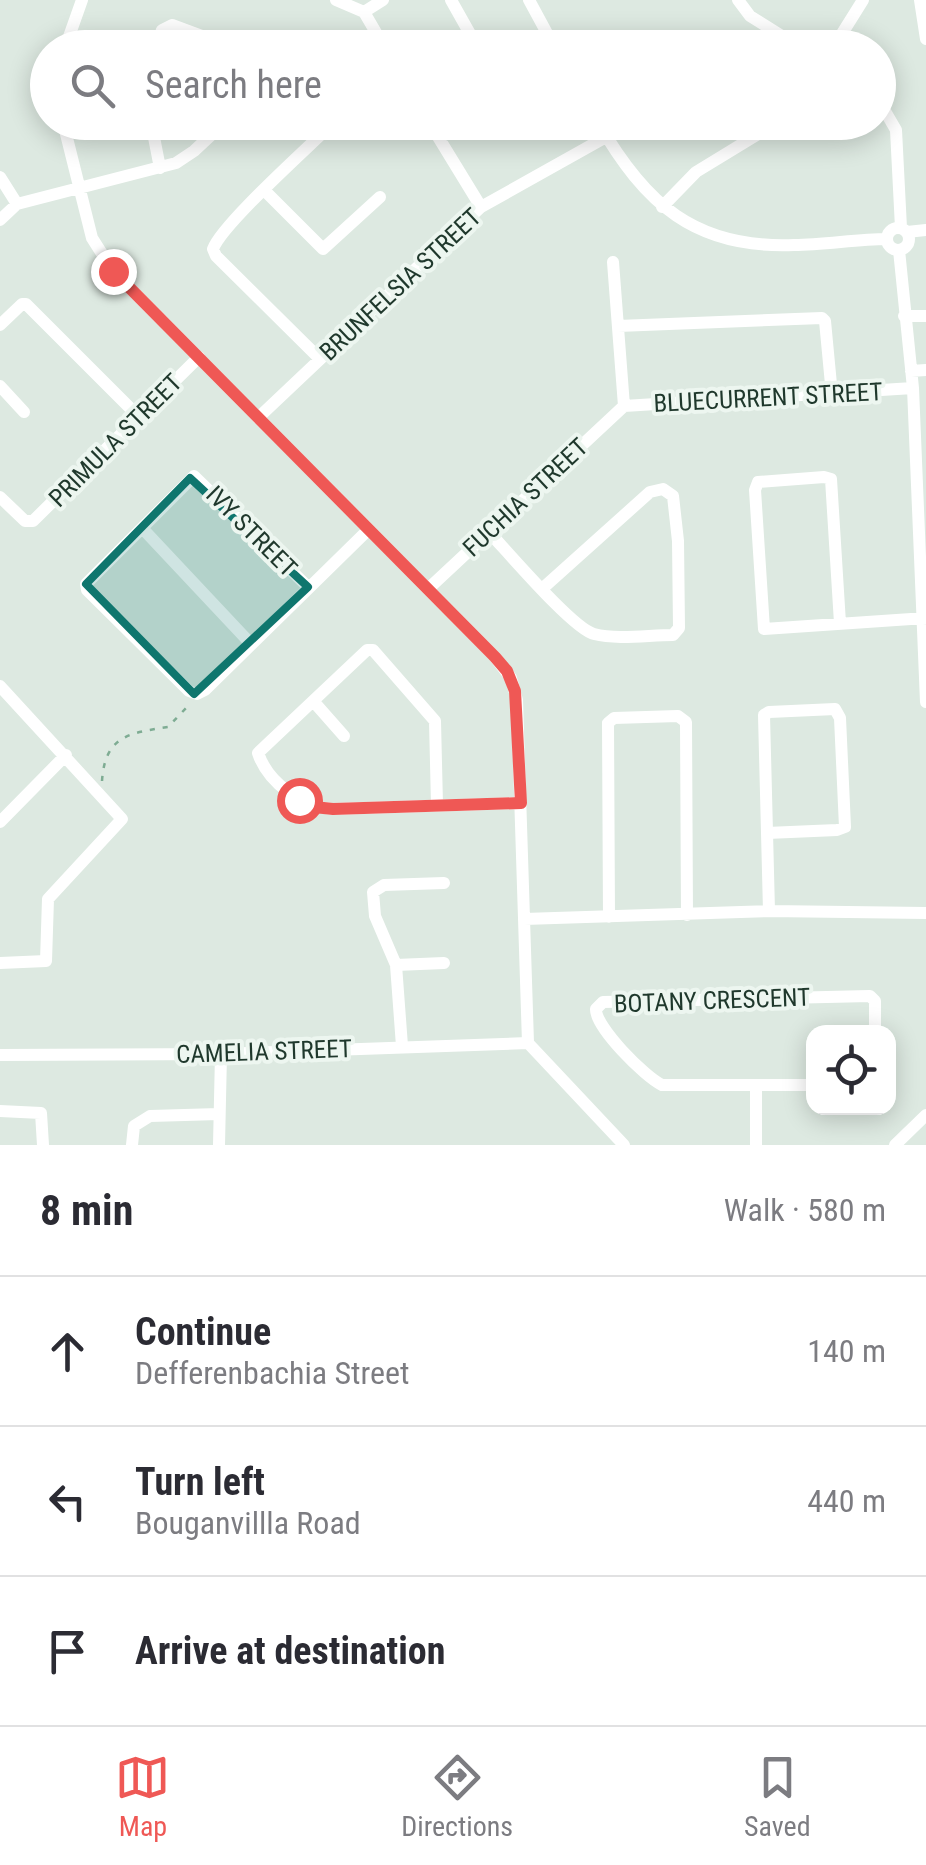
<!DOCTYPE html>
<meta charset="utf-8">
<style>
body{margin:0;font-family:"Roboto Condensed",sans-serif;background:#f7f7f7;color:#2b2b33}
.controls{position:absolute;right:30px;bottom:30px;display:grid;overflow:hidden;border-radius:20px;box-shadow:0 5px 25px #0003}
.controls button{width:90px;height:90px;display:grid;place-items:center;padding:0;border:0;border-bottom:2px solid #e1e1e2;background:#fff;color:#2b2b33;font:50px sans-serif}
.stop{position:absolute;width:30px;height:30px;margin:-22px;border:8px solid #ef5855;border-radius:50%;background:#fff}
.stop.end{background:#ef5855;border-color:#fff;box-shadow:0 2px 10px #0008}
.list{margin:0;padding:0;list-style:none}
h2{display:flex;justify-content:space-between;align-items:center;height:130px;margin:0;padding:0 40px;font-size:42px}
h2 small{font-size:32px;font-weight:400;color:#7c7c81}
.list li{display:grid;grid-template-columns:65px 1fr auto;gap:30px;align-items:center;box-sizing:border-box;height:150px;padding:0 40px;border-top:2px solid #e1e1e2}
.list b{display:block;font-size:38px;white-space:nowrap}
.list p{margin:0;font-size:32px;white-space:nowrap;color:#7c7c81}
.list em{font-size:32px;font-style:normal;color:#7c7c81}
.icon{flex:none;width:55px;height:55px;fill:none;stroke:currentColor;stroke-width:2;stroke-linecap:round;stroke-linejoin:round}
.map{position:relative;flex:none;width:926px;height:1145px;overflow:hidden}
.search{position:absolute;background:#fff;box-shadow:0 5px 25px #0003;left:30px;right:30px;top:30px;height:110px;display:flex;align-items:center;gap:25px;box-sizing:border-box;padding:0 35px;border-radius:55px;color:#7c7c81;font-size:38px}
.sheet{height:580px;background:#fff}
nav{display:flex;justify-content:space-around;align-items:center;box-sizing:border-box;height:140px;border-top:2px solid #e1e1e2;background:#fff;font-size:28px;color:#7c7c81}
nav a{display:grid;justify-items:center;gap:5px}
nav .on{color:#ef5855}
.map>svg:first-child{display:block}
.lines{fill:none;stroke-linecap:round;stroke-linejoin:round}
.path{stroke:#7eac93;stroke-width:2.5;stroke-dasharray:5 8;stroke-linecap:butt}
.minor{stroke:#fff;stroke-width:12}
.route{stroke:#ef5855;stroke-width:12}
.marked{fill:#0f766e;fill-opacity:0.2;stroke:#0f766e;stroke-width:8;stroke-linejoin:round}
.labels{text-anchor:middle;stroke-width:8;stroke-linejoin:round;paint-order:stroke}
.street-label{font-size:25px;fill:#1f382c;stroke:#edf6f0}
</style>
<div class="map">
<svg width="926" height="1145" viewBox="0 0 926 1145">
<rect width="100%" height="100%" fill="#dde9e1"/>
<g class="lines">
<!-- path -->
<path class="path" d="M102,781C105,735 130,733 168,727L188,706"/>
<!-- minor -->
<path class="minor" d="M336,0L364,12
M451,0L478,48
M529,0L555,48
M738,0L750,16L801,48
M920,0L926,39
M364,12L385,48
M364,12L383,0
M65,48L82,0
M156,48L162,30L172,25L234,48
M833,48L863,0
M878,99L896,130L901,228
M63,122L92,238L113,271L495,657L511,678L517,700L528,1043L624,1145
M151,122L160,168
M429,122L481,207
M598,122C645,204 695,249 794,245C825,245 856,239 887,239
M439,138L468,122
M0,177L17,204
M265,191L323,249L380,197
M662,207L696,172L778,122
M0,220L17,204L176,163L194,151L225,122
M887 239a11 11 0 1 1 22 0a11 11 0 1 1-22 0Z
M907,232L926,230
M899,250L913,388L926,702
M613,262L624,406
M904,316H926
M0,325L22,304H26L138,416
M618,326L822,318L825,321L832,395
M320,359L216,256L213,249C222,224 310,146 334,122
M911,371L926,370
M0,386L24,412
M624,406L913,388
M258,418L481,207L606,137
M0,497L25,521H33L199,357
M143,529L251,644
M488,531C507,551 573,629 594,634C618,640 648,635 673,635L679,628L678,541L673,496L663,489L650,492L543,588
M308,587L194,476L86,584L87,590L189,691L197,694L205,690L368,530
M428,589L624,406
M840,623L831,479L824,477L758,482L755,490L764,629L926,618
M0,686L122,819L48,899L46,961L0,963
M314,702L344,736
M437,805L435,721L373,650H367L258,753C268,783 302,807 333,809L521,803
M0,822L66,755
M767,833L837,830L845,827L840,718L835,709L769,712L764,715L769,911
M609,917L608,723L614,718L678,716L686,722L687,915
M524,919L769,911L926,913
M396,965L444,963
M402,1046L396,965L375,916L373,892L384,885L444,883
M0,1055L221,1054L528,1043
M814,1085H662C645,1077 595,1027 596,1009L603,1002L870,996L875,1001V1032
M0,1111L41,1113L43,1145
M132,1145L134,1126L150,1116L219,1114
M219,1145L221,1054
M756,1145V1086
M895,1145L926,1115"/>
</g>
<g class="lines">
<!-- route -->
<path class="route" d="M113,271L495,657L507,671L515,691L521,803L333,809L314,807L299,800"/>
</g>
<!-- marked area -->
<path class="marked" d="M190,478L308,587L194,694L86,584Z"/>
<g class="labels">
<!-- street labels -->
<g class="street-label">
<text transform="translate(400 284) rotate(-43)" y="9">BRUNFELSIA STREET</text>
<text transform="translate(768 397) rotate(-3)" y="9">BLUECURRENT STREET</text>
<text transform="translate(115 440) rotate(-45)" y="9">PRIMULA STREET</text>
<text transform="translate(525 497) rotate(-43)" y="9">FUCHIA STREET</text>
<text transform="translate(252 531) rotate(45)" y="9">IVY STREET</text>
<text transform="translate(712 1000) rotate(-2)" y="9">BOTANY CRESCENT</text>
<text transform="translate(264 1051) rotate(-2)" y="9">CAMELIA STREET</text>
</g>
</g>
</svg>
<div class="controls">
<button><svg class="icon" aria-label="locate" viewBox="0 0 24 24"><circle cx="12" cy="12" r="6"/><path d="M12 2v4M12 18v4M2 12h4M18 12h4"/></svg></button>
</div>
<div class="stop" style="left:299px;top:800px"></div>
<div class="stop end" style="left:113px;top:271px"></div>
<div class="search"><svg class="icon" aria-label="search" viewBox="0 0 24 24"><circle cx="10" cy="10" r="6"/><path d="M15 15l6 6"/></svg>Search here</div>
</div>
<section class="sheet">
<h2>8 min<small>Walk · 580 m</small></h2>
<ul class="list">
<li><svg class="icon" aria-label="ahead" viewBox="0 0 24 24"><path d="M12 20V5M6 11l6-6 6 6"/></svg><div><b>Continue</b><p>Defferenbachia Street</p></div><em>140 m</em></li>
<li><svg class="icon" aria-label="left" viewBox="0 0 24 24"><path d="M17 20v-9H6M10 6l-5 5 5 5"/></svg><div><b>Turn left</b><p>Bouganvillla Road</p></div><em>440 m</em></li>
<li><svg class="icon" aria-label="arrive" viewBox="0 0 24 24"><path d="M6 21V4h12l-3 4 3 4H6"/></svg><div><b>Arrive at destination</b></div></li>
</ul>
</section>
<nav>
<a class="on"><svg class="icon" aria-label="map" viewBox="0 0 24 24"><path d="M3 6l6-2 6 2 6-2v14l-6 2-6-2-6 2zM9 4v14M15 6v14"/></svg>Map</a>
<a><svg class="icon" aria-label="directions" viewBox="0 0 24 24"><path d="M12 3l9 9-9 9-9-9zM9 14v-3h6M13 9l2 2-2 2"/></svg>Directions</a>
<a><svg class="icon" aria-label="saved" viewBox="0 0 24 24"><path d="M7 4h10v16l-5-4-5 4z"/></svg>Saved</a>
</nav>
